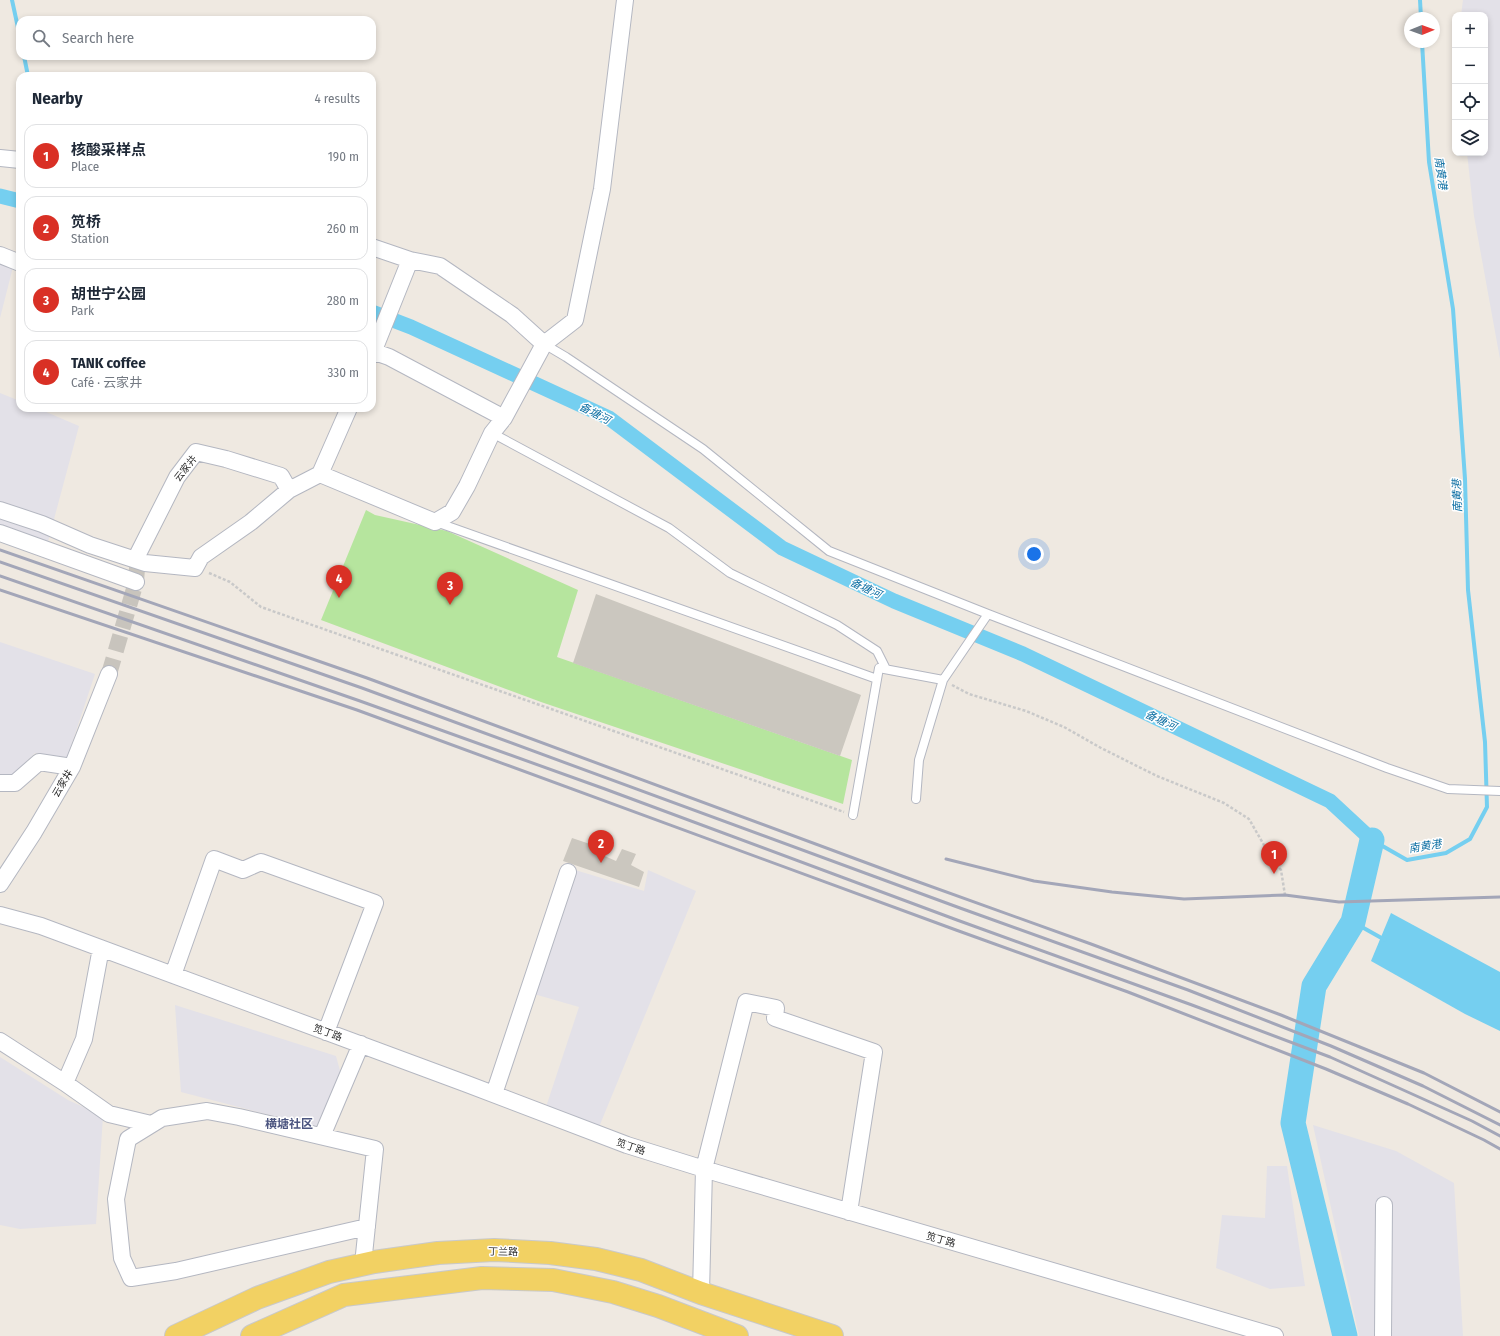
<!DOCTYPE html>
<meta charset="utf-8">
<style>
body{margin:0;font-family:"Fira Sans Condensed","Noto Sans SC",sans-serif;background:#f2f2f3;color:#1f2937}
.controls{position:absolute;right:12px;top:12px;display:grid;overflow:hidden;border-radius:8px;box-shadow:0 2px 6px #0003}
.controls button{width:36px;height:36px;display:grid;place-items:center;padding:0;border:0;border-bottom:1px solid #e0e1e3;background:#fff;color:#1f2937;font:20px sans-serif}
.compass{position:absolute;left:1404px;top:12px;width:36px;height:36px;border-radius:50%;background:#fff;box-shadow:0 2px 6px #0003;rotate:89deg}
.you{position:absolute;left:1034px;top:554px;width:14px;height:14px;margin:-10px;border:3px solid #fff;border-radius:50%;background:#1a73e8;box-shadow:0 0 0 6px #1a73e833}
.badge{display:grid;place-items:center;width:26px;height:26px;border-radius:50%;background:#d93025;color:#fff;font-size:13px;font-weight:700}
.pin{position:absolute;translate:-50% -33px;filter:drop-shadow(0 1px 2px #0008)}
.pin::after{content:'';position:absolute;top:21px;width:14px;height:12px;background:inherit;clip-path:polygon(0 0,100% 0,50% 100%)}
.list{margin:0;padding:0;list-style:none}
h2{display:flex;justify-content:space-between;align-items:center;height:52px;margin:0;padding:0 16px;font-size:17px}
h2 small{font-size:13px;font-weight:400;color:#747a83}
.list li{display:grid;grid-template-columns:26px 1fr auto;gap:12px;align-items:center;box-sizing:border-box;height:64px;margin:0 8px 8px;padding:0 8px;border:1px solid #e0e1e3;border-radius:12px}
.list b{display:block;font-size:15px;white-space:nowrap}
.list p{margin:0;font-size:13px;white-space:nowrap;color:#747a83}
.list em{font-size:13px;font-style:normal;color:#747a83}
.icon{flex:none;width:22px;height:22px;fill:none;stroke:currentColor;stroke-width:2;stroke-linecap:round;stroke-linejoin:round}
.map{position:relative;flex:none;width:1500px;height:1336px;overflow:hidden}
.search{position:absolute;background:#fff;box-shadow:0 2px 6px #0003;left:16px;top:16px;width:360px;height:44px;display:flex;align-items:center;gap:10px;box-sizing:border-box;padding:0 14px;border-radius:12px;color:#747a83;font-size:15px}
.panel{position:absolute;background:#fff;box-shadow:0 2px 6px #0003;left:16px;top:72px;width:360px;height:340px;border-radius:12px}
.map>svg:first-child{display:block}
.industrial{fill:#e3e1e8}
.green{fill:#b6e59e}
.water{fill:#75cff0}
.lines{fill:none;stroke-linecap:round;stroke-linejoin:round}
.stream{stroke:#75cff0;stroke-width:4}
.canal{stroke:#75cff0;stroke-width:15}
.river{stroke:#75cff0;stroke-width:25}
.building{fill:#cbc7bf}
.street-tunnel{stroke:#c8c4bd;stroke-width:16;stroke-dasharray:16 8;stroke-linecap:butt}
.lane-casing{stroke:#b4b7c1;stroke-width:10}
.street-casing{stroke:#b4b7c1;stroke-width:18}
.primary-casing{stroke:#c9c9c9;stroke-width:24}
.path{stroke:#c9c9c9;stroke-width:2.5;stroke-dasharray:3 2;stroke-linecap:butt}
.lane{stroke:#fff;stroke-width:8}
.street{stroke:#fff;stroke-width:16}
.primary{stroke:#f2d163;stroke-width:22}
.rail{stroke:#a3a6b8;stroke-width:3}
.labels{text-anchor:middle;stroke-width:3;stroke-linejoin:round;paint-order:stroke}
.street-label{font-size:10px;fill:#2e2e2e;stroke:#fff}
.water-label{font-size:11px;font-style:italic;fill:#0d6fa3;stroke:#fff}
.quarter-label{font-size:12px;font-weight:bold;fill:#4d5680;stroke:#fff}
</style>
<div class="map">
<svg width="1500" height="1336" viewBox="0 0 1500 1336">
<rect width="100%" height="100%" fill="#efe9e1"/>
<!-- industrial -->
<path class="industrial" d="M1463,0H1500V359L1474,216L1467,153H1485V15H1461Z
M0,260L13,267L0,318Z
M0,393L20,401V408H37L79,426L46,549L0,533Z
M0,642L95,674L67,758L35,753L7,781L0,780Z
M572,869L644,891L648,870L696,891L599,1127L546,1107L579,1007L534,994Z
M175,1005L336,1056L342,1078L316,1127L181,1092Z
M0,1057L68,1100L103,1116L96,1224L20,1229L0,1225Z
M1313,1125L1396,1151L1454,1183L1463,1336H1359Z
M1267,1166H1287L1305,1286L1270,1289L1216,1268L1222,1215L1265,1218Z"/>
<!-- green -->
<path class="green" d="M366,510L375,515L447,531L578,590L557,657L852,760L843,804L541,702L321,620Z"/>
<!-- water -->
<path class="water" d="M1391,913L1500,972V1031L1465,1014L1371,961Z"/>
<g class="lines">
<!-- stream -->
<path class="stream" d="M12,0L20,37
M1420,0L1421,18
M24,56L28,76
M1372,840L1407,860L1446,853L1470,839L1487,807L1485,742L1468,590L1465,479L1453,309L1429,162L1422,42
M1353,922L1385,940"/>
<!-- canal -->
<path class="canal" d="M0,196L20,201
M372,312L411,327L609,418L782,548L894,601L1023,654L1330,801L1372,840"/>
<!-- river -->
<path class="river" d="M1345,1336L1293,1123L1314,986L1353,922L1372,840"/>
</g>
<!-- building -->
<path class="building" d="M596,594L861,695L840,756L573,663Z
M572,838L593,845L591,850L616,861L622,849L636,854L631,865L644,872L639,887L563,861Z"/>
<g class="lines">
<!-- street-tunnel -->
<path class="street-tunnel" d="M109,674L136,582L138,554"/>
<defs>
<path id="lane" d="M544,344L566,357L703,449L829,551L988,614L1387,768L1448,789L1500,791
M492,433L669,528L730,573L837,625L877,651L886,669
M436,522L877,679
M916,799L919,760L943,680L988,614
M853,815L879,668L943,680"/>
<path id="street" d="M0,158L20,160
M372,247L410,260L440,266L512,315L544,344
M0,255L20,263
M372,351L389,357L504,418
M372,355L410,260
M320,474L435,522L452,512L467,486L492,433L504,418L544,344L575,320L602,189L625,0
M0,510L42,524L90,545L145,563L195,568L201,557L251,522L289,490L320,474L349,408
M0,533L136,582
M138,554L177,477L196,452L226,459L281,476L289,490
M0,783H15L39,762L72,767
M0,884L34,832L72,767L109,674
M0,915L41,926L467,1084L627,1145L717,1173L1275,1336
M173,975L214,859L243,870L261,862L375,903L326,1032
M0,1041L65,1083L84,1039L101,948
M65,1083L109,1114L151,1124
M494,1094L568,872
M322,1136L361,1044
M363,1264L375,1149L239,1117L207,1111L162,1118L128,1139L116,1199L122,1258L131,1278L176,1271L367,1227
M701,1293L704,1169L746,1002L776,1008L775,1018L874,1052L849,1212
M1383,1336L1384,1205"/>
<path id="primary" d="M176,1336L257,1298L329,1272L374,1262L438,1253L494,1250L550,1253L596,1259L641,1270L701,1293L832,1336
M252,1336L344,1295L482,1278L553,1280L613,1292L658,1306L737,1336"/>
</defs>
<!-- lane casing -->
<use href="#lane" class="lane-casing"/>
<!-- street casing -->
<use href="#street" class="street-casing"/>
<!-- primary casing -->
<use href="#primary" class="primary-casing"/>
<!-- path -->
<path class="path" d="M209,573L230,582L261,607L844,812
M952,685L969,694L1026,711L1064,727L1101,748L1157,776L1224,803L1249,819L1268,852L1281,870L1285,895"/>
<!-- lane -->
<use href="#lane" class="lane"/>
<!-- street -->
<use href="#street" class="street"/>
<!-- primary -->
<use href="#primary" class="primary"/>
<!-- rail -->
<path class="rail" d="M0,550L367,678L902,876L1091,944L1281,1015L1424,1073L1500,1112
M0,562L362,688L960,908L1188,990L1331,1046L1423,1086L1500,1125
M0,576L360,701L605,789L957,920L1192,1005L1330,1057L1472,1121L1500,1136
M0,590L357,710L956,930L1128,992L1326,1069L1408,1104L1484,1140L1500,1149
M946,859L1034,881L1112,892L1184,899L1285,895L1339,902L1500,897"/>
</g>
<g class="labels">
<!-- street labels -->
<g class="street-label">
<text transform="translate(185 468) rotate(-52)" y="4">云家井</text>
<text transform="translate(62 783) rotate(-59)" y="4">云家井</text>
<text transform="translate(328 1032) rotate(20)" y="4">笕丁路</text>
<text transform="translate(631 1146) rotate(19)" y="4">笕丁路</text>
<text transform="translate(941 1239) rotate(16)" y="4">笕丁路</text>
<text transform="translate(503 1251) rotate(1)" y="4">丁兰路</text>
</g>
<!-- water labels -->
<g class="water-label">
<text transform="translate(1441 173) rotate(82)" y="4">南黄港</text>
<text transform="translate(595 413) rotate(27)" y="4">备塘河</text>
<text transform="translate(1457 496) rotate(-92)" y="4">南黄港</text>
<text transform="translate(866 588) rotate(25)" y="4">备塘河</text>
<text transform="translate(1161 720) rotate(25)" y="4">备塘河</text>
<text transform="translate(1425 846) rotate(-9)" y="4">南黄港</text>
</g>
<!-- quarter labels -->
<g class="quarter-label">
<text x="289" y="1128">横塘社区</text>
</g>
</g>
</svg>
<div class="controls">
<button>+</button>
<button>−</button>
<button><svg class="icon" aria-label="locate" viewBox="0 0 24 24"><circle cx="12" cy="12" r="6"/><path d="M12 2v4M12 18v4M2 12h4M18 12h4"/></svg></button>
<button><svg class="icon" aria-label="layers" viewBox="0 0 24 24"><path d="M12 4l9 5-9 5-9-5zM3 14l9 5 9-5"/></svg></button>
</div>
<svg class="compass" viewBox="-18 -18 36 36"><path d="M0-13l5 13h-10z" fill="#e53935"/><path d="M0 13l5-13h-10z" fill="#747a83"/></svg>
<div class="you"></div>
<div class="pin badge" style="left:1274px;top:874px">1</div>
<div class="pin badge" style="left:601px;top:863px">2</div>
<div class="pin badge" style="left:450px;top:605px">3</div>
<div class="pin badge" style="left:339px;top:598px">4</div>
<div class="search"><svg class="icon" aria-label="search" viewBox="0 0 24 24"><circle cx="10" cy="10" r="6"/><path d="M15 15l6 6"/></svg>Search here</div>
<section class="panel">
<h2>Nearby<small>4 results</small></h2>
<ul class="list">
<li><span class="badge">1</span><div><b>核酸采样点</b><p>Place</p></div><em>190 m</em></li>
<li><span class="badge">2</span><div><b>笕桥</b><p>Station</p></div><em>260 m</em></li>
<li><span class="badge">3</span><div><b>胡世宁公园</b><p>Park</p></div><em>280 m</em></li>
<li><span class="badge">4</span><div><b>TANK coffee</b><p>Café · 云家井</p></div><em>330 m</em></li>
</ul>
</section>
</div>
